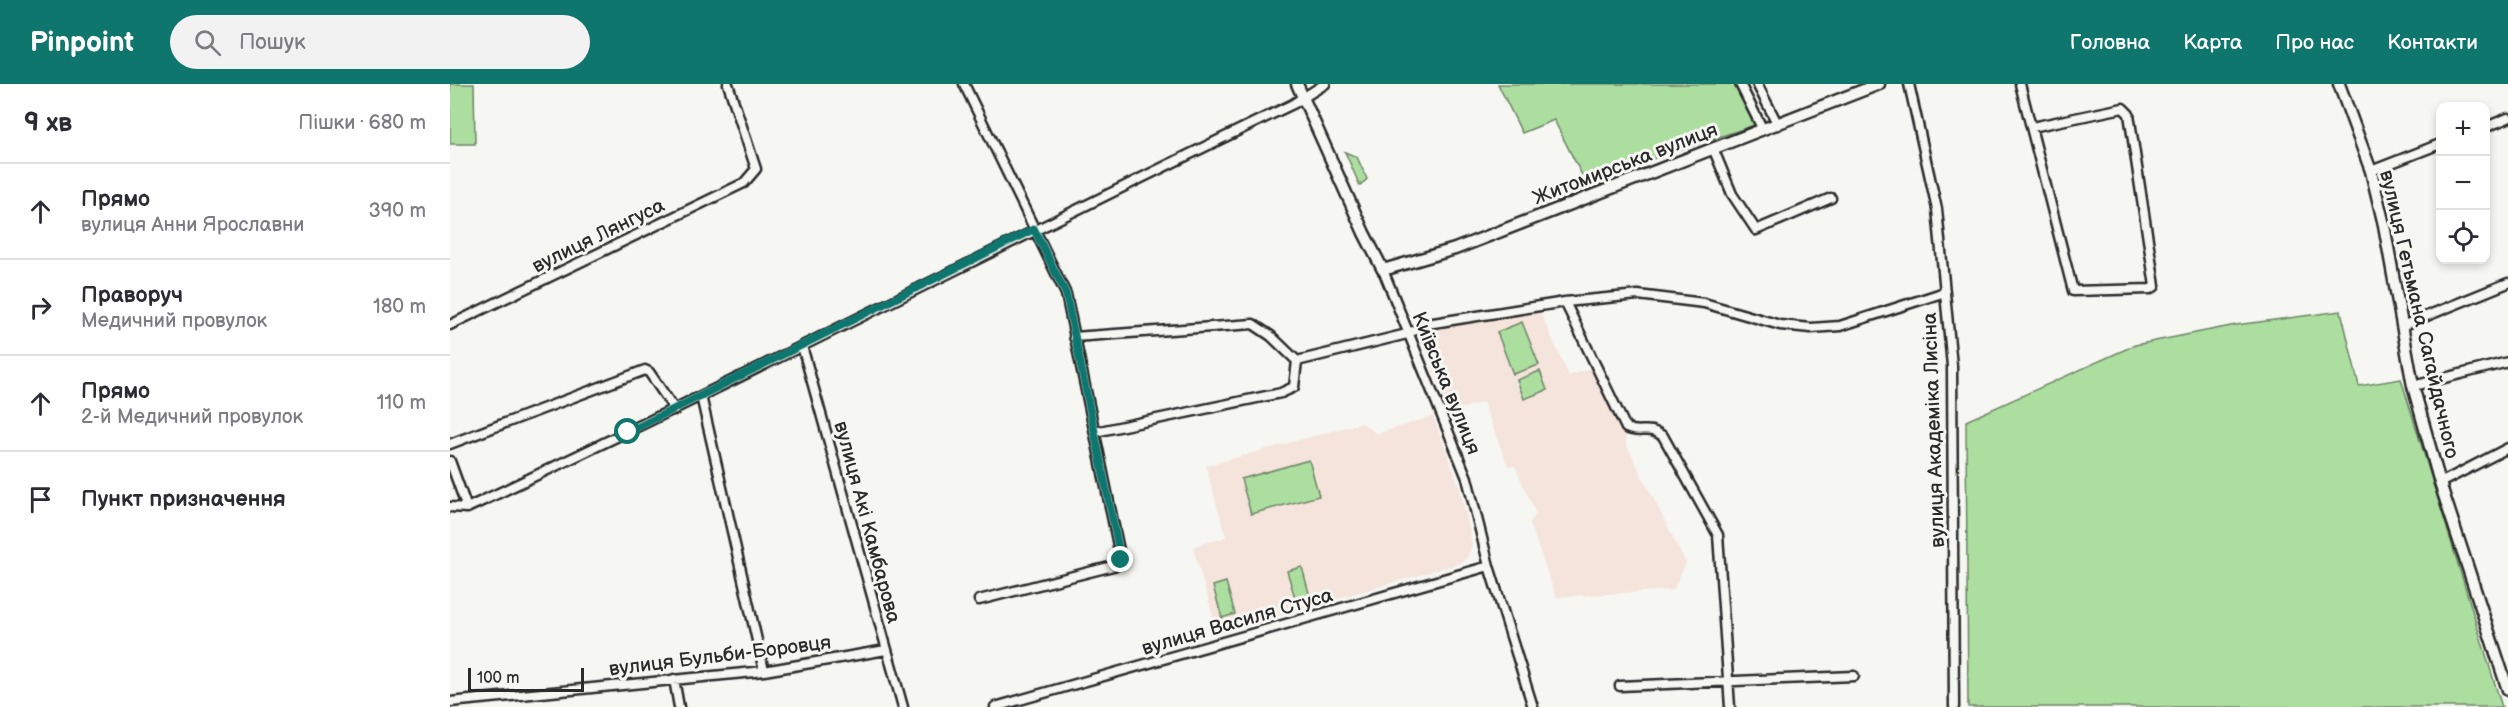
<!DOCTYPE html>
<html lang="uk">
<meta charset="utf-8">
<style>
body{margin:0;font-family:"Balsamiq Sans",sans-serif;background:#f2f2f3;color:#2b2b33}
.controls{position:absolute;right:18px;top:18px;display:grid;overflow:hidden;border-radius:12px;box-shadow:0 3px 9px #0003}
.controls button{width:54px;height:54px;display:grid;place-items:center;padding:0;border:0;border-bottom:2px solid #e1e1e2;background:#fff;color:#2b2b33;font:30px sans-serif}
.scale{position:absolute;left:18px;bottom:15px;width:116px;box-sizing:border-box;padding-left:6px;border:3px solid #2b2b2b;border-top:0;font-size:16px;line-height:21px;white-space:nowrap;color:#2b2b2b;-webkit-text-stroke:4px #f6f6f2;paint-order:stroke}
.stop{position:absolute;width:18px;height:18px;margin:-14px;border:4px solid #0f766e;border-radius:50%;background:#fff}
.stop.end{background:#0f766e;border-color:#fff;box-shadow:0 2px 6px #0008}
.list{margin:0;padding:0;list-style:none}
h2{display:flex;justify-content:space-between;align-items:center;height:78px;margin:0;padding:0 24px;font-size:26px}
h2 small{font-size:20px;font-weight:400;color:#7c7c81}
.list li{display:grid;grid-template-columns:39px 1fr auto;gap:18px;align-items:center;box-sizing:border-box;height:96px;padding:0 24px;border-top:2px solid #e1e1e2}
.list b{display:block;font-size:22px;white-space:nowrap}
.list p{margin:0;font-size:20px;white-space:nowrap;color:#7c7c81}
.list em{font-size:20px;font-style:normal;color:#7c7c81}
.icon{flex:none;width:33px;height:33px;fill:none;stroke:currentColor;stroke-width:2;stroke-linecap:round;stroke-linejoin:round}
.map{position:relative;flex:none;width:2058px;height:623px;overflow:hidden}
header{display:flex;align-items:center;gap:36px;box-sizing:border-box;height:84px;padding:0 30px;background:#0f766e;color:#fff}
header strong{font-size:28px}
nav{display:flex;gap:33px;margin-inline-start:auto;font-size:21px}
.search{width:420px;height:54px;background:#f2f2f3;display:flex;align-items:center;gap:15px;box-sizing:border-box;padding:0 21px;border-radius:33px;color:#7c7c81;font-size:22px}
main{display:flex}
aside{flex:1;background:#fff}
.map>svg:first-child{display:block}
.built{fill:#f4e4db}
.green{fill:#acdea0;stroke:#6c8466;stroke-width:1.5}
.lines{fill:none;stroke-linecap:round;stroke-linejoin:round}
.minor-casing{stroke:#2b2b2b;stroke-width:13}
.major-casing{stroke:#2b2b2b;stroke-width:15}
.minor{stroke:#f6f6f2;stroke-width:8}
.major{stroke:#f6f6f2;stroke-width:10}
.route{stroke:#0f766e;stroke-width:8}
.labels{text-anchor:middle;stroke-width:6;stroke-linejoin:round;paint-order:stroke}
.street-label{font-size:20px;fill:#2b2b2b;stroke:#f6f6f2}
</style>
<header>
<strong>Pinpoint</strong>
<div class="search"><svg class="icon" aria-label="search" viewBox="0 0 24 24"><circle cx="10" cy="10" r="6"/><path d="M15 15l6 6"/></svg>Пошук</div>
<nav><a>Головна</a><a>Карта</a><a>Про нас</a><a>Контакти</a></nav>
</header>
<main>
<aside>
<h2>9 хв<small>Пішки · 680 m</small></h2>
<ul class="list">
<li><svg class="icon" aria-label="ahead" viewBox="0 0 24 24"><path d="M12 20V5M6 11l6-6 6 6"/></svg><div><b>Прямо</b><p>вулиця Анни Ярославни</p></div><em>390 m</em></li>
<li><svg class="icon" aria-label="right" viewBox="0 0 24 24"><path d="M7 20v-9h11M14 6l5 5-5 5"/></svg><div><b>Праворуч</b><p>Медичний провулок</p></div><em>180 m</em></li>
<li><svg class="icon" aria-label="ahead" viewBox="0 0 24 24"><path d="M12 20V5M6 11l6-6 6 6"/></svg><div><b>Прямо</b><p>2-й Медичний провулок</p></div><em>110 m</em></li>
<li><svg class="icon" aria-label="arrive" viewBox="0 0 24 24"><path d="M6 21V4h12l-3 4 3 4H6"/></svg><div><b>Пункт призначення</b></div></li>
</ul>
</aside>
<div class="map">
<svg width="2058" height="623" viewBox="0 0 2058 623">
<rect width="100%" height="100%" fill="#f6f6f2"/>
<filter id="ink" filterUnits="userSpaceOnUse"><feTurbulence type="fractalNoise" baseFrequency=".0167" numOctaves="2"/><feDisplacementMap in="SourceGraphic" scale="12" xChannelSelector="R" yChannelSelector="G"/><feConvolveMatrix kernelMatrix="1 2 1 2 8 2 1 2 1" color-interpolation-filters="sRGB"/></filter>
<g filter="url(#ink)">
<!-- built -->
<path class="built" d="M1089,226L1119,292L1143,283L1175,347L1176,360L1236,479L1223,506L1106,513L1080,439L1086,430L1065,382H1058L1033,318L999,328L970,249L1008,239Z
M983,332L1009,402L1020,448L1022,461L1018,472L1011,479L768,549L743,463L776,453L756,382L911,339L927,350Z"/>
<!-- green -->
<path class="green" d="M0,0H24L25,60H0Z
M1048,0H1285L1305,41L1135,97L1104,36L1072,49Z
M895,68L907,73L917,95L910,102Z
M1891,227L1909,302L1951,295L2052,623H1518L1516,337L1685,261L1786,241Z
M1072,238L1089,281L1063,290L1047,248Z
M1090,287L1097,306L1074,315L1067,296Z
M859,376L869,412L801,430L791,395Z
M852,483L860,513L846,517L837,487Z
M776,498L785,530L772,534L763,502Z"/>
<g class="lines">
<defs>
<path id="minor" d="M514,0L616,210L671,476L667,481L529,516
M1290,0L1313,46
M1307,0L1328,41
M1459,0L1487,125L1502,282L1504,623
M1570,0L1623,207L1701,205L1705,202L1679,30L1673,24L1582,43
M2036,43L2058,34
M1263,64L1282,110L1306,146L1381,114
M1921,87L1990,60
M933,186L1017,394L1039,482L1083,623
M1115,218L1176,344C1190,351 1197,341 1213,352L1268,451L1280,623
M0,241L294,99L306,85L278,0
M1952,242L2058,199
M624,253L803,240L821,252L847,277L844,303L831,309L645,348
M352,262L453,623
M847,277L957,250L977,240L1115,218L1188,211L1254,219L1330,241L1361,244L1390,242L1495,208
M1963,302L2058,278
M251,312L314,587
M0,360L195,286L199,288L225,326
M0,377L17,424
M1990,399L2058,364
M0,423L17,424C295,294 567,153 843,20L875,0
M224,595L229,623
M1170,602L1404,592
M0,618L314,587L436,566
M545,623L1039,482"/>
<path id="major" d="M847,0L914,149L933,186L1005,165L1429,0
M1889,0L1921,87L1934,141L1963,302L1990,399L2058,606"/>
</defs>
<!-- minor casing -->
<use href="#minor" class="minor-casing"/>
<!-- major casing -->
<use href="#major" class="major-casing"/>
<!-- minor -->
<use href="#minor" class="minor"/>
<!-- major -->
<use href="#major" class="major"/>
</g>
</g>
<g class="lines" filter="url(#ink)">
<!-- route -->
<path class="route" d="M178,348L584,145L616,210L671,476"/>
</g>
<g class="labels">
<!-- street labels -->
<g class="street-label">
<text transform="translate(1175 79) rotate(-21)" y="7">Житомирська вулиця</text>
<text transform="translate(148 151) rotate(-26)" y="7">вулиця Лянгуса</text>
<text transform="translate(1970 230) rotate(77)" y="7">вулиця Гетьмана Сагайдачного</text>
<text transform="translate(997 299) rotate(68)" y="7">Київська вулиця</text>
<text transform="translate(1483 346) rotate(-92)" y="7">вулиця Академіка Лисіна</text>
<text transform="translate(418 438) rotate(75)" y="7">вулиця Акі Камбарова</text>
<text transform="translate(787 537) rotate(-16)" y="7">вулиця Василя Стуса</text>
<text transform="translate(270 571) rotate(-7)" y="7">вулиця Бульби-Боровця</text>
</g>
</g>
</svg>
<div class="controls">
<button>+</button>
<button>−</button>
<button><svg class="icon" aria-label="locate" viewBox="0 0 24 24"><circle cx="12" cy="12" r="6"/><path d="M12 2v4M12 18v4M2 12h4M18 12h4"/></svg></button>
</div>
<div class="scale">100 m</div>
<div class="stop" style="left:178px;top:348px"></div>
<div class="stop end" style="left:671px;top:476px"></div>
</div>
</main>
